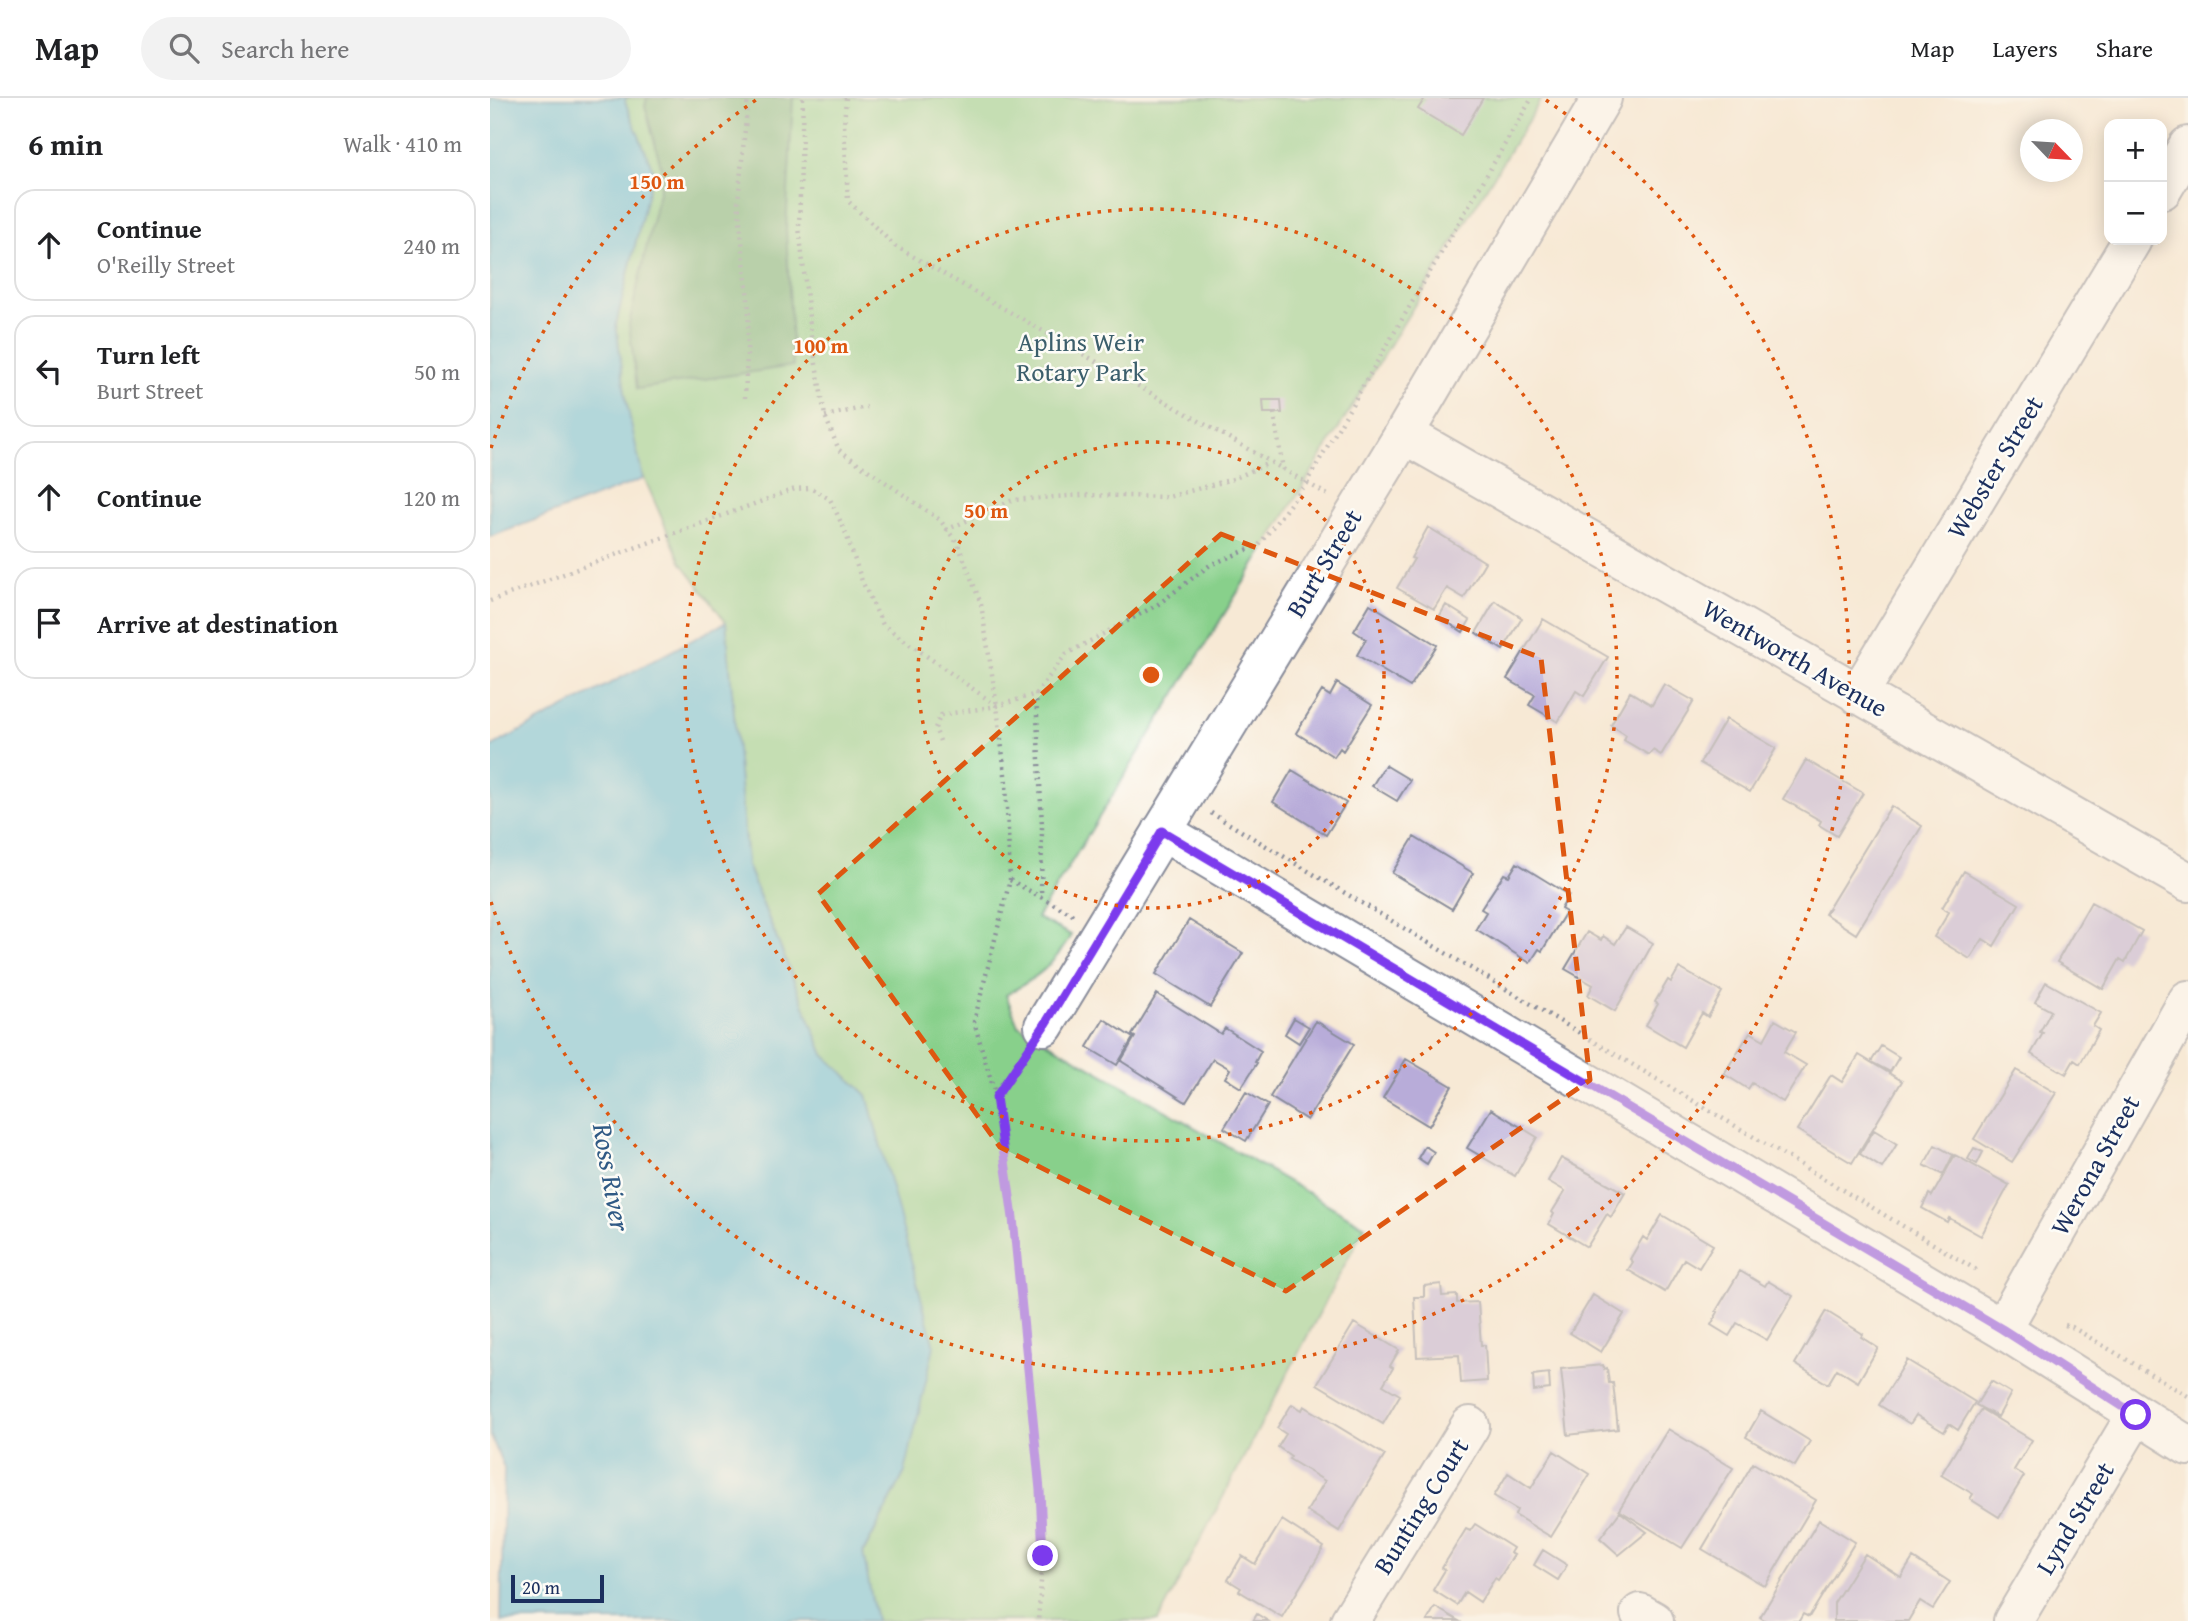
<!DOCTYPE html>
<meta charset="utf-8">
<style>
body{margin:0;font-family:"Gentium Book Plus",serif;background:#f2f2f2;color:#202124}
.controls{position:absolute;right:21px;top:21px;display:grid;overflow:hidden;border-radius:14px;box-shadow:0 4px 18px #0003}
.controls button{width:63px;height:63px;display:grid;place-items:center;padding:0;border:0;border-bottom:2px solid #e0e0e0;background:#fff;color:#202124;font:35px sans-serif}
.compass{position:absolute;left:1530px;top:21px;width:63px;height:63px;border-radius:50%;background:#fff;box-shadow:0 4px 18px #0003;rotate:115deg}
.scale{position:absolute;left:21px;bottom:18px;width:93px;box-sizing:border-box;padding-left:7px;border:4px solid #1b2f5e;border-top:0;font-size:19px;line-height:24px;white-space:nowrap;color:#1b2f5e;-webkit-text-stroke:5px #fdfcf7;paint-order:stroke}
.stop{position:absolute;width:21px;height:21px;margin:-16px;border:5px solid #7c3aed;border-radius:50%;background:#fff}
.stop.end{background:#7c3aed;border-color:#fff;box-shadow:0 2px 7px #0008}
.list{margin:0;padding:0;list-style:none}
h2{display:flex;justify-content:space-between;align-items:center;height:91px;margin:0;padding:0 28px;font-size:30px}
h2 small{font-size:23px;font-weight:400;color:#757577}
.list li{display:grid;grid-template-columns:46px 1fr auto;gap:21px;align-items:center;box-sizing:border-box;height:112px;margin:0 14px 14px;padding:0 14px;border:2px solid #e0e0e0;border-radius:21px}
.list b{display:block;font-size:26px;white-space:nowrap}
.list p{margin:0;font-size:23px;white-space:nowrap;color:#757577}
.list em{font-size:23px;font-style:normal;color:#757577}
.icon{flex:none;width:38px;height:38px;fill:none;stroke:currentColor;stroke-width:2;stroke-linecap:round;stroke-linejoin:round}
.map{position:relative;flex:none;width:1698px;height:1523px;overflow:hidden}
header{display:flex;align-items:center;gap:42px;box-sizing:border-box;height:98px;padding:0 35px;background:#fff;border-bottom:2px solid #e0e0e0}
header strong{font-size:33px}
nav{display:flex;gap:38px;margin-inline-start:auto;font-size:24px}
.search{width:490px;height:63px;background:#f2f2f2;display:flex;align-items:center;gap:18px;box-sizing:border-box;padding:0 24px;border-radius:38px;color:#757577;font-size:26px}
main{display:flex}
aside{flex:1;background:#fff}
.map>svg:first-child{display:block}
.green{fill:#88d08b;stroke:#528074;stroke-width:2}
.forest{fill:#6eb277;stroke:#44706a;stroke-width:2}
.water{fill:#61c0df;stroke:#3e789e;stroke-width:2}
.building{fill:#b8acd9}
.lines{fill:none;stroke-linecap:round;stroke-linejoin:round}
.minor-casing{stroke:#898c9a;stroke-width:42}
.path{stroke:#898c9a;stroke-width:4.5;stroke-dasharray:2 5;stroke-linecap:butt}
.minor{stroke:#fff;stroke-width:38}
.route{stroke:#7c3aed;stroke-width:9}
.marked{fill:none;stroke:#de5710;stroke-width:5;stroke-dasharray:14 9;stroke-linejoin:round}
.ring{fill:none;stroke:#de5710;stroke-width:3.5;stroke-dasharray:3.5 7}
.labels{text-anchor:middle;stroke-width:5;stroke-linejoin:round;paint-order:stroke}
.park-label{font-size:26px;fill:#3c5f6c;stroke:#fdfcf7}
.street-label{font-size:26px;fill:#1b2f5e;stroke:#fdfcf7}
.water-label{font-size:28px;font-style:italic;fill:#305a85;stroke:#fdfcf7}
.centre{fill:#de5710;stroke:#fdfcf7;stroke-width:3.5}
.ring-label{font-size:21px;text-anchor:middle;font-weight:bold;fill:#de5710;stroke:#fdfcf7;stroke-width:5;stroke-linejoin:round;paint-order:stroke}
</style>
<header>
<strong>Map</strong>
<div class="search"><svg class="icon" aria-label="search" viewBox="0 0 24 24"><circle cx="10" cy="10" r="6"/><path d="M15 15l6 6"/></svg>Search here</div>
<nav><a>Map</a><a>Layers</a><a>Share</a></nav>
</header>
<main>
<aside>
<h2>6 min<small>Walk · 410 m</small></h2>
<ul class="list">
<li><svg class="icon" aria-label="ahead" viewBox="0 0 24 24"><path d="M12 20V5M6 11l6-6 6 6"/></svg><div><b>Continue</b><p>O'Reilly Street</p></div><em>240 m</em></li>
<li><svg class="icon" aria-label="left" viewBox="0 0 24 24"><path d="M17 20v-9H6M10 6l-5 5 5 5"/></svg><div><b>Turn left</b><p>Burt Street</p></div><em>50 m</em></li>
<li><svg class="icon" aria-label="ahead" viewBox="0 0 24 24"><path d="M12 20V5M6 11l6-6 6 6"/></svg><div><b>Continue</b></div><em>120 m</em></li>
<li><svg class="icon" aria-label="arrive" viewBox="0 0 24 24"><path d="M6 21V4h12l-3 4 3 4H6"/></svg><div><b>Arrive at destination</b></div></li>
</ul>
</aside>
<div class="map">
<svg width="1698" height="1523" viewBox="0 0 1698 1523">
<rect width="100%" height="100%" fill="#fdfcf7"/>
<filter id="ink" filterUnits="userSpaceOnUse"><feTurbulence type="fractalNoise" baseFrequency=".0143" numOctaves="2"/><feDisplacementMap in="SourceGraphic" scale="14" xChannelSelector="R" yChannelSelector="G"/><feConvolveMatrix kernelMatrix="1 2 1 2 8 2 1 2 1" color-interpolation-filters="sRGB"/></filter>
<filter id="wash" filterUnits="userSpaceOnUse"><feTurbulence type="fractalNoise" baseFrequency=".00686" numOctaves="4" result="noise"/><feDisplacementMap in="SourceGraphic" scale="28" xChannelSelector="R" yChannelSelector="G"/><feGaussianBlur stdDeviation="1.57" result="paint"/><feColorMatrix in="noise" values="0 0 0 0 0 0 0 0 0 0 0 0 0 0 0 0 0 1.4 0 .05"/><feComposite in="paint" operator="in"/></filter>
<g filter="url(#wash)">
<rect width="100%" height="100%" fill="#f7e9d5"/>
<!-- green -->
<path class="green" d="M87,0H1052L547,820L581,837C564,868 546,880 516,897L528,927L875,1128L668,1523H386L373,1456L415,1374L377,997L334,957L257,767L236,524L191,464L149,368L136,302L126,226L163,72Z"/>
<!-- forest -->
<path class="forest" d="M157,0H303L296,131L303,268L147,291L139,226L173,76L155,8Z"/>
<!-- water -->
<path class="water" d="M0,0H136L135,4L163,72L126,226L136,302L153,381L0,439Z
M236,524L257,768L334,957L377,997L444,1248L415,1374L373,1455L386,1523H11L14,1370L0,1336V649Z"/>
<g id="blocks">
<!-- building -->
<path class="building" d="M935,0H993L971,37L928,11Z
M773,302H791L792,315H774Z
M938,429L995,464L974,500L957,490L944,511L907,490L924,461L921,460Z
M1005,503L1032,520L1013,552L986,535Z
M880,506L947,547L920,589L867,557L876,541L864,533Z
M956,507L980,522L973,534L949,519Z
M1053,521L1118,559L1094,598L1086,593L1068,624L1039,607L1045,597L1017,581Z
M847,585L882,607L853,653L850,650L844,659L806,635L832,593L840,598Z
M1174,586L1204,603L1171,657L1163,652L1159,657L1134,642L1136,637L1121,627L1140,594L1162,607Z
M1236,621L1286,650L1260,694L1210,665Z
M1316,662L1373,695L1347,738L1329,727L1331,723L1293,701Z
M895,667L920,682L907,703L882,688Z
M802,672L856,705L836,737L783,704Z
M1401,708L1432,728L1366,836L1335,816Z
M924,739L983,775L962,811L902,775Z
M1027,765L1079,797L1071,811L1076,814L1052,853L1049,851L1040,865L986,831L996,814L991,811L1014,776L1019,778Z
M1474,773L1529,806L1504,848L1493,841L1480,861L1444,839L1459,814L1452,810Z
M1601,804L1652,833L1635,864L1630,861L1613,891L1567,864Z
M699,822L753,855L720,909L666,876Z
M1136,829L1163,845L1125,913L1098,897L1103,887L1075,871L1097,834L1111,842L1113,838L1125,846Z
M1189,870L1232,894L1218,919L1212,915L1193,949L1156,927L1168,906L1165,904L1178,882L1181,884Z
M1556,884L1611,915L1603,928L1609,932L1590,966L1584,962L1576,976L1541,956L1553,935L1550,934L1561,913L1545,904Z
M667,896L731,936L735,930L771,953L765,964L767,965L751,990L735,980L740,971L723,961L696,1004L631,963L645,939L642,937Z
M804,920L819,929L809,945L795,936Z
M614,921L643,940L627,967L597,949Z
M1285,922L1306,934L1294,954L1316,967L1293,1004L1262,985L1258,991L1234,976L1260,934L1274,942Z
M826,923L864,946L817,1022L780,999Z
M1391,948L1409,959L1400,974L1381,964Z
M1369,957L1412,983L1362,1065L1307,1032L1341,977L1352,984Z
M916,961L962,988L939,1028L893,1000Z
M1526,972L1566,995L1522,1064L1484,1041Z
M756,994L778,1007L756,1043L734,1030Z
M1001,1011L1047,1039L1025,1078L977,1050Z
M1384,1032L1407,1046L1392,1070L1370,1056Z
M1445,1047L1463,1057L1453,1077L1434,1067Z
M935,1048L944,1054L937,1066L928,1060Z
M1484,1050L1493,1054L1487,1066L1478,1061Z
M1465,1057L1519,1087L1491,1138L1459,1120L1457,1124L1432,1110L1439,1096L1442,1098Z
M1071,1060L1135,1095L1121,1119L1117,1116L1097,1149L1059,1126L1064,1116L1062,1114L1075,1093L1058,1083Z
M1172,1117L1223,1147L1209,1170L1194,1161L1175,1194L1138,1172L1143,1164L1140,1161L1153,1139L1157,1142Z
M1250,1173L1275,1188L1278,1183L1303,1198L1277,1242L1247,1225L1239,1238L1221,1227L1228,1214L1226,1213Z
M951,1186L952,1198L967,1197V1205L988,1204L991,1247H995L997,1283L971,1285L969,1257L927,1259L924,1199H934V1188Z
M1103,1197L1134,1216L1111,1254L1080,1235Z
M1336,1213L1373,1236L1371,1239L1388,1250L1368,1284L1347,1271L1338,1286L1305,1266Z
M864,1225L909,1252L900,1268L903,1270L893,1287L910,1297L893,1326L827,1286Z
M1417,1262L1485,1304L1468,1332L1459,1326L1454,1334L1426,1317L1420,1326L1389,1307Z
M1113,1267L1114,1271L1117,1270L1119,1285H1123L1128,1331L1078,1337L1071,1271Z
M1059,1275L1060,1291L1044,1293L1043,1277Z
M1501,1283L1521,1295L1508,1319L1486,1307Z
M802,1306L812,1312L814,1308L895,1357L849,1433L817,1413L835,1383L799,1361L801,1358L788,1349L796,1336L787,1330Z
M1491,1311L1542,1342L1524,1372L1534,1378L1509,1419L1480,1401L1483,1396L1451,1377Z
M1271,1313L1320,1343L1305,1368L1256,1339Z
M1178,1331L1243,1370L1192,1450L1129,1412Z
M1064,1353L1100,1376L1061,1439L1025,1417L1027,1412L1004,1398L1018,1375L1041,1390Z
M1263,1365L1326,1402L1275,1488L1212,1451Z
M1130,1414L1157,1434L1129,1457L1110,1440Z
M792,1422L834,1449L792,1519L749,1493L751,1490L738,1482L752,1458L765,1466Z
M1329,1422L1365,1444L1319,1519L1313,1516L1309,1523H1276L1270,1519Z
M985,1426L1023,1450L1020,1455L1024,1457L1008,1482L1005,1480L990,1504L975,1494L967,1507L943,1492L955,1472L952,1470L976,1431L980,1433Z
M1053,1452L1077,1467L1068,1482L1044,1467Z
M1375,1456L1411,1479L1423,1460L1460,1484L1443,1511L1430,1503L1418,1523H1344V1505Z
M945,1509L969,1523H937Z
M767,1516L778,1523H763Z"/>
</g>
</g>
<g filter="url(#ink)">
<use href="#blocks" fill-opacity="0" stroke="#898c9a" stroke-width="2"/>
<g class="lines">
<defs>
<path id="minor" d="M1672,92L1698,48
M914,336L1698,784
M1368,597L1642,142
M672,733L1512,1231L1698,1348
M554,928L914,336L1112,0
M1512,1231L1698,902
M1150,1515L1164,1523
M860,1523L980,1328
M1523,1523L1646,1317"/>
</defs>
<!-- minor casing -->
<use href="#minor" class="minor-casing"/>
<!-- path -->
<path class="path" d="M313,0L309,129L321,237L335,318L349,352L450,422L468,446L491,506L507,608
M356,0L354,26L358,103L405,148L838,397
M255,300L259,212L248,103L258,0
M784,315L793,372
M335,318L377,309
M456,432L523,402L593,397L678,399L743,381L779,365
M0,503L305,391L320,390L340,401L355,433L372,483L393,527L507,608L516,685L520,782L484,924L506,999L523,1120L550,1392L553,1458L548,1523
M546,596L576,556L667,507L720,467L769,447L816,385L1042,0
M450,643L445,630L451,617L507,608L546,596L552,729L551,799
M721,715L1485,1171L1488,1175
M520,782L583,817
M507,998L535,956
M1575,1227L1582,1229L1698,1298"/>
<!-- minor -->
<use href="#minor" class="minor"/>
</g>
</g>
<g class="lines" filter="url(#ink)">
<!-- route -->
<path class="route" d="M553,1458L550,1392L523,1120L506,999L554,928L672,733L1512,1231L1646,1317"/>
</g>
<!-- marked area -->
<path d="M0 0H1698V1523H0ZM731,436L1051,560L1100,982L796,1193L510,1049L328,796Z" fill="#f7e9d5" fill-opacity=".55" fill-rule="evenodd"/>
<path class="marked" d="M731,436L1051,560L1100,982L796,1193L510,1049L328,796Z"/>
<!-- distance rings -->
<g class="ring">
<circle cx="661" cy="577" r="233"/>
<circle cx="661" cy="577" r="466"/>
<path d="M1 350A698 698 0 0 1 266 2M1056 2A698 698 0 1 1 1 804"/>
</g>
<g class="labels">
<!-- park labels -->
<g class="park-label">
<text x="591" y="253">Aplins Weir<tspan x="591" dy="30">Rotary Park</tspan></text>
</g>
<!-- street labels -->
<g class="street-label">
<text transform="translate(1505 369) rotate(-59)" y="9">Webster Street</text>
<text transform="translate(834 465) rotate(-59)" y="9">Burt Street</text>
<text transform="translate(1305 560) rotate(30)" y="9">Wentworth Avenue</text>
<text transform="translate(1605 1067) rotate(-61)" y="9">Werona Street</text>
<text transform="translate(931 1408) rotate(-58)" y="9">Bunting Court</text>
<text transform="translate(1585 1420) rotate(-59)" y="9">Lynd Street</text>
</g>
<!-- water labels -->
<g class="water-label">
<text transform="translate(122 1079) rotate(80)" y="10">Ross River</text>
</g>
</g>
<circle cx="661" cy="577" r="10" class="centre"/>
<g class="ring-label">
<text x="167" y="91">150 m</text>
<text x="331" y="255">100 m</text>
<text x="496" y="420">50 m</text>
</g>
</svg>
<div class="controls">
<button>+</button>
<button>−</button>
</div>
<svg class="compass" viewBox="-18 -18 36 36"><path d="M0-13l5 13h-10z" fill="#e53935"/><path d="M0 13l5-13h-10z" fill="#757577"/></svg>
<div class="scale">20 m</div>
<div class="stop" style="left:1646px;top:1317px"></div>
<div class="stop end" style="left:553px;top:1458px"></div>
</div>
</main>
